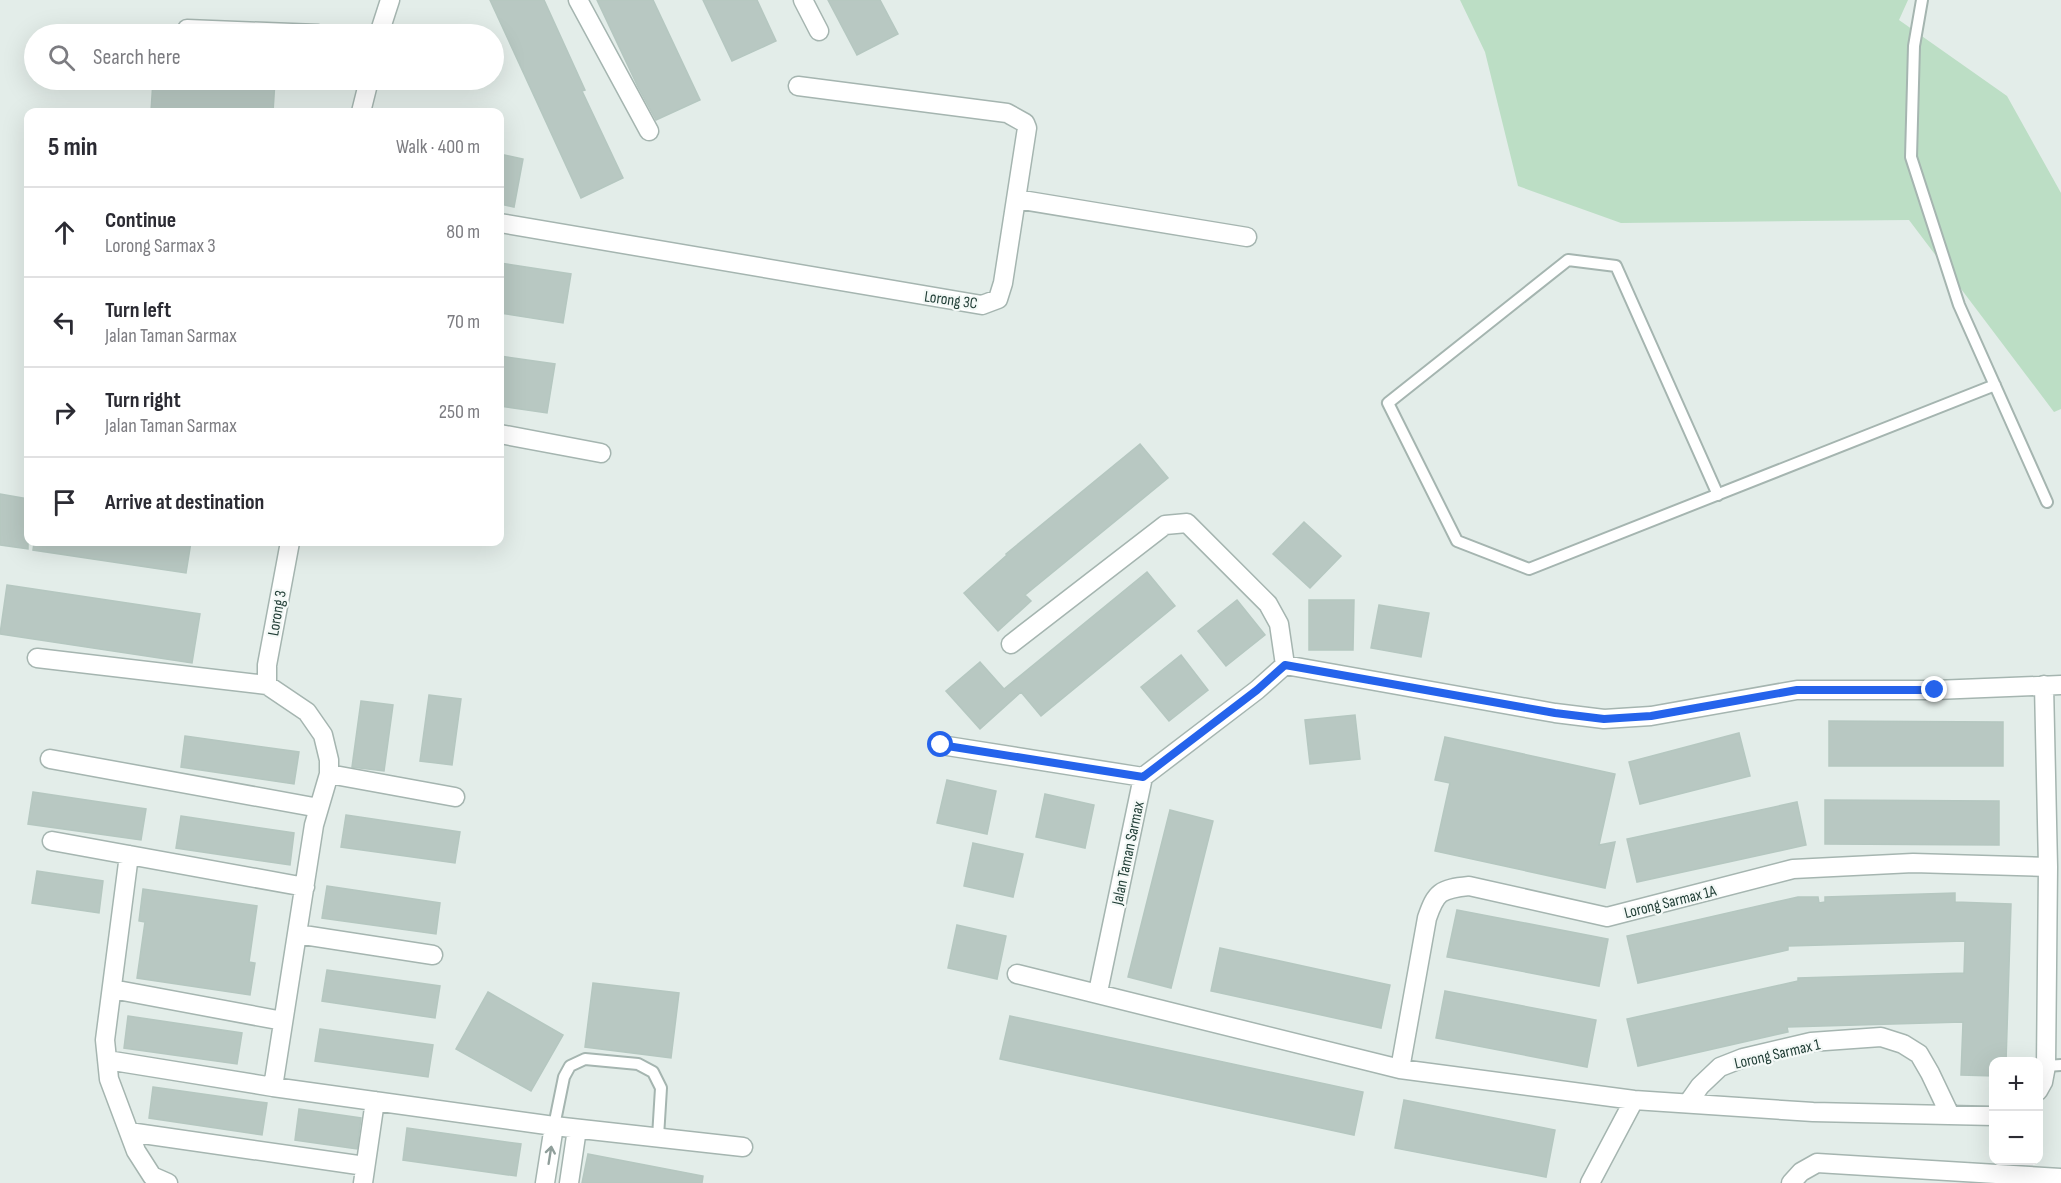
<!DOCTYPE html>
<meta charset="utf-8">
<style>
body{margin:0;font-family:"Sofia Sans Condensed",sans-serif;background:#f7f7f7;color:#2b2b33}
.controls{position:absolute;right:18px;bottom:18px;display:grid;overflow:hidden;border-radius:12px;box-shadow:0 6px 24px #0002}
.controls button{width:54px;height:54px;display:grid;place-items:center;padding:0;border:0;border-bottom:2px solid #e1e1e2;background:#fff;color:#2b2b33;font:30px sans-serif}
.stop{position:absolute;width:18px;height:18px;margin:-14px;border:4px solid #2563eb;border-radius:50%;background:#fff}
.stop.end{background:#2563eb;border-color:#fff;box-shadow:0 2px 6px #0008}
.list{margin:0;padding:0;list-style:none}
h2{display:flex;justify-content:space-between;align-items:center;height:78px;margin:0;padding:0 24px;font-size:26px}
h2 small{font-size:20px;font-weight:400;color:#7c7c81}
.list li{display:grid;grid-template-columns:39px 1fr auto;gap:18px;align-items:center;box-sizing:border-box;height:90px;padding:0 24px;border-top:2px solid #e1e1e2}
.list b{display:block;font-size:22px;white-space:nowrap}
.list p{margin:0;font-size:20px;white-space:nowrap;color:#7c7c81}
.list em{font-size:20px;font-style:normal;color:#7c7c81}
.icon{flex:none;width:33px;height:33px;fill:none;stroke:currentColor;stroke-width:2;stroke-linecap:round;stroke-linejoin:round}
.map{position:relative;flex:none;width:2061px;height:1183px;overflow:hidden}
.search{position:absolute;background:#fff;box-shadow:0 6px 24px #0002;left:24px;top:24px;width:480px;height:66px;display:flex;align-items:center;gap:15px;box-sizing:border-box;padding:0 21px;border-radius:33px;color:#7c7c81;font-size:22px}
.panel{position:absolute;background:#fff;box-shadow:0 6px 24px #0002;left:24px;top:108px;width:480px;height:438px;border-radius:12px}
.map>svg:first-child{display:block}
.green{fill:#bcdec5}
.building{fill:#b8c8c2;stroke:#b5c7c0;stroke-width:1.5}
.lines{fill:none;stroke-linecap:round;stroke-linejoin:round}
.lane-casing{stroke:#a5b5b0;stroke-width:14}
.street-casing{stroke:#a5b5b0;stroke-width:21}
.lane{stroke:#fff;stroke-width:10}
.street{stroke:#fff;stroke-width:18}
.oneway{stroke:#909f9b}
.route{stroke:#2563eb;stroke-width:8}
.labels{text-anchor:middle;stroke-width:4.5;stroke-linejoin:round;paint-order:stroke}
.street-label{font-size:16px;fill:#223f37;stroke:#f4f9f7}
</style>
<div class="map">
<svg width="2061" height="1183" viewBox="0 0 2061 1183">
<rect width="100%" height="100%" fill="#e3ede9"/>
<!-- green -->
<path class="green" d="M1460,0H1908L1899,20L2007,96L2061,193V409L2054,412L1909,220L1621,223L1518,186L1485,52Z"/>
<!-- building -->
<path class="building" d="M490,0H544L585,90L582,91L623,178L581,198Z
M597,0H653L700,100L656,120L638,87Z
M703,0H757L776,41L732,61Z
M828,0H880L898,34L857,55Z
M153,80H275L273,112H151Z
M500,154L523,159L514,207L500,204Z
M500,263L571,274L563,323L500,313Z
M500,356L555,364L547,413L500,406Z
M1140,444L1168,478L1025,595L1031,601L998,631L964,593L1007,555L1006,554Z
M0,494L28,499V549L0,545Z
M1304,522L1341,556L1310,588L1273,554Z
M34,542H191L186,573L33,550Z
M1147,572L1175,606L1041,716L1021,692L980,729L946,691L980,662L1004,689Z
M7,585L200,614L192,663L0,634Z
M1237,600L1265,635L1226,666L1198,631Z
M1309,600H1354L1353,650H1309Z
M1379,605L1429,613L1421,657L1371,648Z
M1181,655L1208,690L1169,721L1141,687Z
M429,695L461,699L452,765L420,761Z
M361,701L393,705L384,771L352,767Z
M1355,715L1360,759L1310,764L1305,720Z
M1829,721L2003,722V766H1829Z
M1739,733L1750,776L1640,804L1629,762Z
M185,736L299,752L294,784L181,767Z
M1445,737L1615,774L1599,845L1615,842L1605,888L1435,851L1450,783L1435,780Z
M947,780L996,791L987,834L937,823Z
M33,792L146,809L141,840L28,824Z
M1045,794L1094,805L1085,848L1036,837Z
M1825,800L1999,801V845L1825,844Z
M1797,802L1806,845L1637,882L1627,839Z
M1170,810L1213,821L1171,988L1128,977Z
M346,815L460,832L455,863L341,847Z
M181,816L294,833L290,865L176,848Z
M973,843L1023,854L1013,897L964,886Z
M37,871L103,881L99,913L32,903Z
M327,886L440,903L436,934L322,918Z
M143,889L257,906L249,962L255,963L250,995L137,978L145,922L139,921Z
M1955,893V902L2011,904L2006,1062H1994V1076L1961,1075L1963,1022L1787,1027L1788,1032L1638,1066L1627,1019L1798,981V978L1964,973L1965,941L1788,946V950L1638,983L1627,936L1798,897H1818L1819,903L1825,902V897Z
M1457,910L1608,939L1599,986L1447,957Z
M957,925L1006,936L997,979L948,968Z
M1220,948L1390,985L1381,1028L1211,991Z
M327,970L440,986L435,1018L322,1001Z
M593,983L679,993L671,1058L585,1047Z
M1445,991L1596,1020L1587,1067L1436,1038Z
M488,992L563,1035L531,1091L456,1049Z
M128,1016L242,1033L237,1064L124,1048Z
M1010,1016L1363,1092L1354,1135L1000,1059Z
M320,1029L433,1045L428,1077L315,1061Z
M153,1087L267,1103L262,1135L149,1118Z
M1404,1100L1555,1130L1546,1177L1395,1148Z
M299,1109L361,1118L357,1149L295,1140Z
M407,1128L521,1144L516,1176L403,1160Z
M588,1154L703,1176L702,1183H582Z"/>
<g class="lines">
<defs>
<path id="lane" d="M1922,0L1914,46L1911,157L1959,305L2047,502
M1718,495L1616,266L1568,260L1388,403L1457,541L1529,569L1995,385
M2046,1066L2061,1065
M554,1126L564,1077L570,1066L585,1059L638,1064L653,1072L661,1088L658,1137"/>
<path id="street" d="M578,0L649,131
M803,0L819,31
M187,29L318,34
M379,34L390,0
M361,112L369,80
M1016,199L1247,237
M500,223L982,305L998,299L1003,283L1027,128L1025,123L1007,113L798,86
M500,434L601,453
M1011,644L1165,525L1187,523L1268,604L1279,624L1285,665
M37,658L267,685L307,712L323,735L329,760V774L314,825L273,1087
M267,685V665L290,542
M941,745L1143,777
M50,759L319,808
M329,774L455,797
M52,841L305,887
M129,855L105,1040L109,1079L136,1151L152,1176L168,1183
M297,934L433,955
M1017,974L1400,1069L1634,1100L1813,1112L1994,1116
M112,989L283,1021
M1098,992L1143,777L1257,690L1285,665L1555,713L1604,719L1651,716L1797,690H1935L2061,685
M107,1060L273,1087L554,1126L743,1147
M1400,1069L1427,918C1436,892 1440,889 1469,886L1607,917L1793,869L1913,863L2048,867
M2038,1091L2043,1082L2046,1066L2048,867L2044,685
M1688,1103L1700,1086L1720,1067L1743,1058L1811,1042L1881,1037L1903,1044L1919,1054L1930,1073L1950,1115
M129,1132L365,1166
M363,1183L375,1101
M545,1183L554,1126
M569,1183L577,1129
M1590,1183L1634,1100
M1791,1183L1801,1172L1817,1163L2061,1178"/>
</defs>
<!-- lane casing -->
<use href="#lane" class="lane-casing"/>
<!-- street casing -->
<use href="#street" class="street-casing"/>
<!-- lane -->
<use href="#lane" class="lane"/>
<!-- street -->
<use href="#street" class="street"/>
</g>
<!-- one-way arrows -->
<defs><path id="oneway-shaft" d="M-6 0H5M1.5-3L5.5 0L1.5 3" fill="none" stroke-width="1.6" stroke-linecap="round" stroke-linejoin="round" transform="scale(1.5)"/></defs>
<use class="oneway" href="#oneway-shaft" transform="translate(550 1155) rotate(-81)"/>
<g class="lines">
<!-- route -->
<path class="route" d="M941,745L1143,777L1257,690L1285,665L1555,713L1604,719L1651,716L1797,690H1935"/>
</g>
<g class="labels">
<!-- street labels -->
<g class="street-label">
<text transform="translate(951 299) rotate(8)" y="6">Lorong 3C</text>
<text transform="translate(276 613) rotate(-80)" y="6">Lorong 3</text>
<text transform="translate(1127 853) rotate(-78)" y="6">Jalan Taman Sarmax</text>
<text transform="translate(1670 901) rotate(-14)" y="6">Lorong Sarmax 1A</text>
<text transform="translate(1777 1053) rotate(-13)" y="6">Lorong Sarmax 1</text>
</g>
</g>
</svg>
<div class="controls">
<button>+</button>
<button>−</button>
</div>
<div class="stop" style="left:941px;top:745px"></div>
<div class="stop end" style="left:1935px;top:690px"></div>
<div class="search"><svg class="icon" aria-label="search" viewBox="0 0 24 24"><circle cx="10" cy="10" r="6"/><path d="M15 15l6 6"/></svg>Search here</div>
<section class="panel">
<h2>5 min<small>Walk · 400 m</small></h2>
<ul class="list">
<li><svg class="icon" aria-label="ahead" viewBox="0 0 24 24"><path d="M12 20V5M6 11l6-6 6 6"/></svg><div><b>Continue</b><p>Lorong Sarmax 3</p></div><em>80 m</em></li>
<li><svg class="icon" aria-label="left" viewBox="0 0 24 24"><path d="M17 20v-9H6M10 6l-5 5 5 5"/></svg><div><b>Turn left</b><p>Jalan Taman Sarmax</p></div><em>70 m</em></li>
<li><svg class="icon" aria-label="right" viewBox="0 0 24 24"><path d="M7 20v-9h11M14 6l5 5-5 5"/></svg><div><b>Turn right</b><p>Jalan Taman Sarmax</p></div><em>250 m</em></li>
<li><svg class="icon" aria-label="arrive" viewBox="0 0 24 24"><path d="M6 21V4h12l-3 4 3 4H6"/></svg><div><b>Arrive at destination</b></div></li>
</ul>
</section>
</div>
